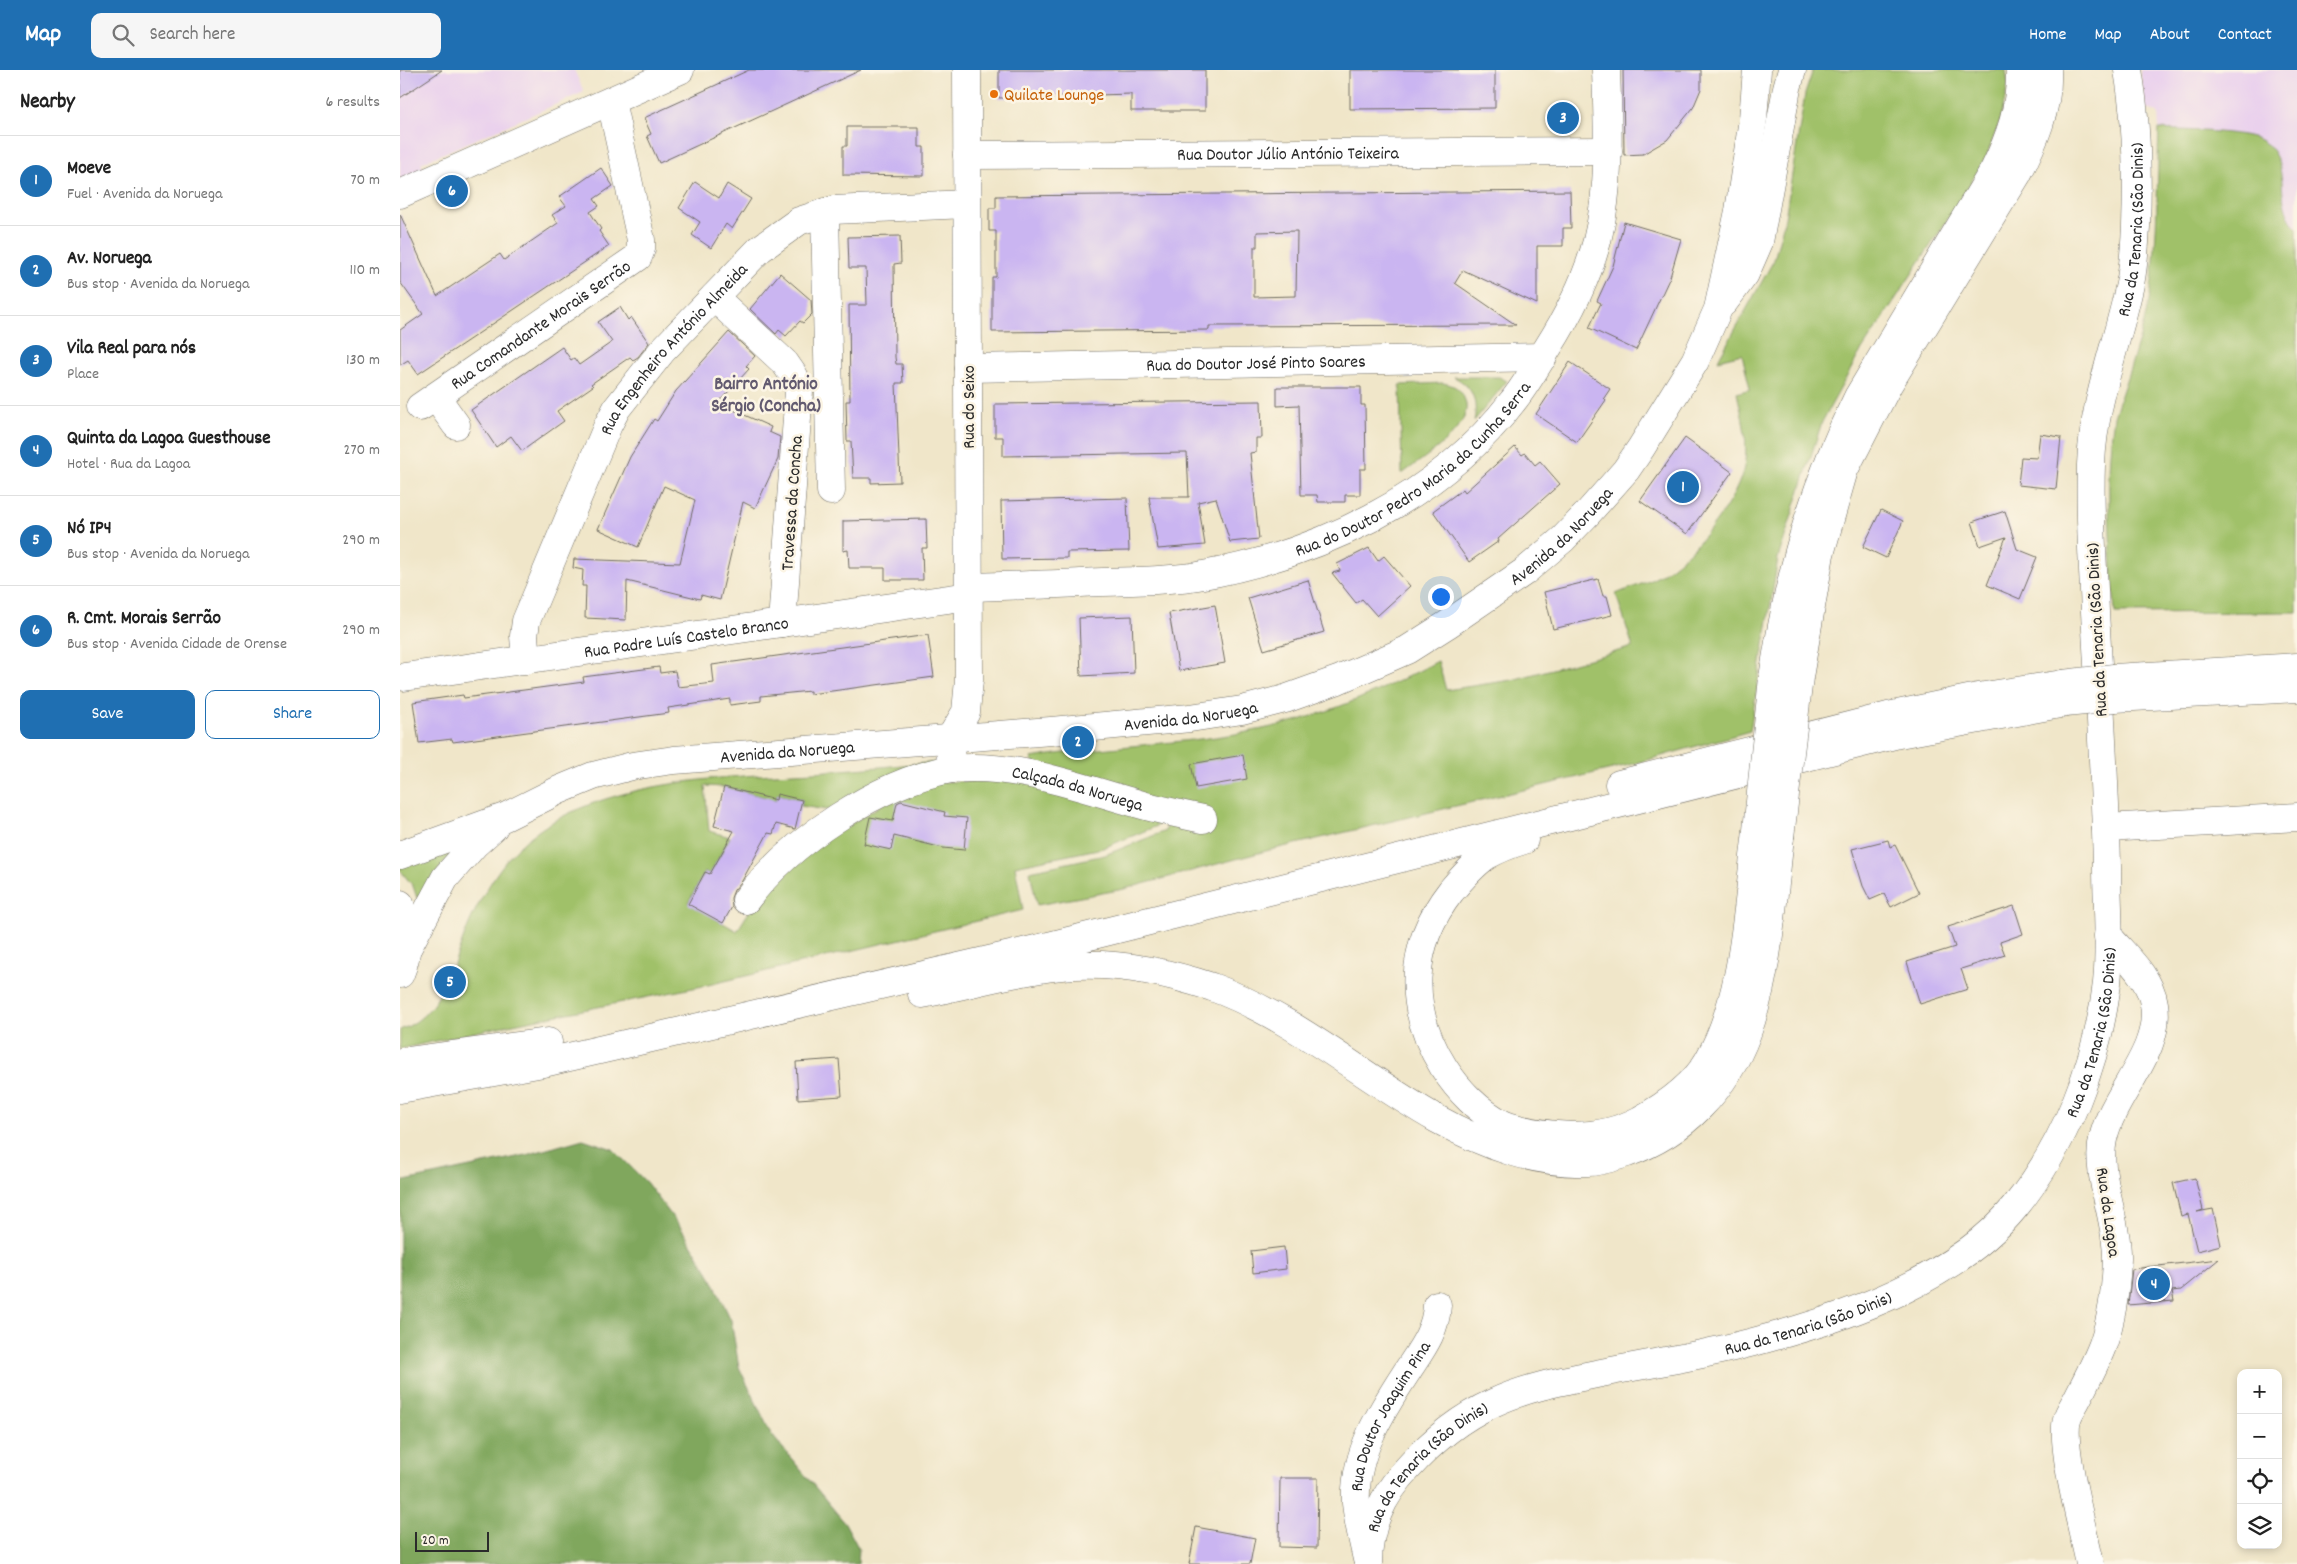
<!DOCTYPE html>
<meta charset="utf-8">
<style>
body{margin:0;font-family:Dekko,sans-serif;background:#f6f6f6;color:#222}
.controls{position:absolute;right:15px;bottom:15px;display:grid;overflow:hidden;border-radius:10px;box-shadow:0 2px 8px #0003}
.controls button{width:45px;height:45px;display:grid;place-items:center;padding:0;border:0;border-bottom:1px solid #e0e0e0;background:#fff;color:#222;font:25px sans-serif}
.scale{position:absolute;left:15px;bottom:12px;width:74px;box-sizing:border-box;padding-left:5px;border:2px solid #2b2b2b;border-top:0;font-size:14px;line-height:18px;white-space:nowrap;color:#2b2b2b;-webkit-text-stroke:4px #fcf5e5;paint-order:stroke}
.you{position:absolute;left:1040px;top:526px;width:18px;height:18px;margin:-12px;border:4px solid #fff;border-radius:50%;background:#1a73e8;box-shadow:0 0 0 8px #1a73e833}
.badge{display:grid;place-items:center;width:32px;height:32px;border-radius:50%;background:#1f6fb2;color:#fff;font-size:16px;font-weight:700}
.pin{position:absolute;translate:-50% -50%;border:2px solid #fff;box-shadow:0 1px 5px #0006}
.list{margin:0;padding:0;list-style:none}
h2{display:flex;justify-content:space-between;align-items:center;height:65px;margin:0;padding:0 20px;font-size:21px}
h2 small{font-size:16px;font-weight:400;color:#767676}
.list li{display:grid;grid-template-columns:32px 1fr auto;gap:15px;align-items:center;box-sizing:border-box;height:90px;padding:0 20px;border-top:1px solid #e0e0e0}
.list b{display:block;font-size:19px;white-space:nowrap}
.list p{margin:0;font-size:16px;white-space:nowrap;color:#767676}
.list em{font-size:16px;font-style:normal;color:#767676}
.actions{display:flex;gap:10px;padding:15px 20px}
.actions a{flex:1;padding:11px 0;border:1px solid #1f6fb2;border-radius:10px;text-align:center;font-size:18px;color:#1f6fb2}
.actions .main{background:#1f6fb2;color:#fff}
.icon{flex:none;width:28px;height:28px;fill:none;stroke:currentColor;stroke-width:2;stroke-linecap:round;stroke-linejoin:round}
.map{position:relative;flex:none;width:1897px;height:1494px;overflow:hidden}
header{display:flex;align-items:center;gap:30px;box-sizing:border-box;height:70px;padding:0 25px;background:#1f6fb2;color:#fff}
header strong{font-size:24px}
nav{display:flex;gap:28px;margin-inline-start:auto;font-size:18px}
.search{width:350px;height:45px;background:#f6f6f6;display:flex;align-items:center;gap:12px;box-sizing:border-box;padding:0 18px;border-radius:10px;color:#767676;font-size:19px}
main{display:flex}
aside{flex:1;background:#fff}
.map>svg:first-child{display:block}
.built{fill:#ead1ed}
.green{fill:#a0c169;stroke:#66764a}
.forest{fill:#80a75d;stroke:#566944}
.building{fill:#cab5f1;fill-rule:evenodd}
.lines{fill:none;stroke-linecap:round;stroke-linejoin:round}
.street-casing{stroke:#706c62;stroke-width:29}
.secondary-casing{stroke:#706c62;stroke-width:29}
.highway-casing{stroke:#706c62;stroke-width:29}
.street{stroke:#fff;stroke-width:28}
.secondary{stroke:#fff;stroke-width:28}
.highway{stroke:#fff;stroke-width:28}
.highway-bridge-casing{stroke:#706c62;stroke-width:29;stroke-linecap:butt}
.highway-bridge{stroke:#fff;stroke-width:28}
.food-dot{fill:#e8710a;stroke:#fcf5e5;stroke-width:2}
.labels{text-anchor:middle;stroke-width:5;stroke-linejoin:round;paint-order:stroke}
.food-label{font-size:18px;fill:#c56008;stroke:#fcf5e5;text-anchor:start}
.street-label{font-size:18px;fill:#2b2b2b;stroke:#fcf5e5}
.neighbourhood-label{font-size:19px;font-weight:bold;fill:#635b70;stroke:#fcf5e5}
</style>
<header>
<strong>Map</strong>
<div class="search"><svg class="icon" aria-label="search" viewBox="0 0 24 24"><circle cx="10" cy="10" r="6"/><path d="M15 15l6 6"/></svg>Search here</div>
<nav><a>Home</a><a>Map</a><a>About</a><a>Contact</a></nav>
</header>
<main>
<aside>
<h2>Nearby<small>6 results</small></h2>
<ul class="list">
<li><span class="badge">1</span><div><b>Moeve</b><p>Fuel · Avenida da Noruega</p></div><em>70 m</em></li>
<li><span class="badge">2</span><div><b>Av. Noruega</b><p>Bus stop · Avenida da Noruega</p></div><em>110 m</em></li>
<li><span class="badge">3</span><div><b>Vila Real para nós</b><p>Place</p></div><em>130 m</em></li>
<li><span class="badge">4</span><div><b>Quinta da Lagoa Guesthouse</b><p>Hotel · Rua da Lagoa</p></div><em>270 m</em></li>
<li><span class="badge">5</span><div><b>Nó IP4</b><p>Bus stop · Avenida da Noruega</p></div><em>290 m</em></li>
<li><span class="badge">6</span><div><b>R. Cmt. Morais Serrão</b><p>Bus stop · Avenida Cidade de Orense</p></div><em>290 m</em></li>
</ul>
<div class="actions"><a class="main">Save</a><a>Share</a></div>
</aside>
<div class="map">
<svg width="1897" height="1494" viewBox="0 0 1897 1494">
<rect width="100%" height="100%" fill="#fcf5e5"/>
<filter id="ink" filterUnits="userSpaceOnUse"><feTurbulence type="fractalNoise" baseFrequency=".02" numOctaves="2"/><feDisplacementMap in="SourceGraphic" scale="10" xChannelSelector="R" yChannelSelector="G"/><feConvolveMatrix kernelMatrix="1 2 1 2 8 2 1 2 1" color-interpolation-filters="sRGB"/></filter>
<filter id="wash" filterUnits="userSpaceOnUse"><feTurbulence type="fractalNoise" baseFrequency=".0096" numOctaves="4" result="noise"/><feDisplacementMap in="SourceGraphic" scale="20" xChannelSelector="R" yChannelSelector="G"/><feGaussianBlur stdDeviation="1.12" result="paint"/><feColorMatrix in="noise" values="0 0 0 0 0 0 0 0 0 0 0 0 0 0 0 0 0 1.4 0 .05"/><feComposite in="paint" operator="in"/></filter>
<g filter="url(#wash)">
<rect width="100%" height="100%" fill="#f0e6c9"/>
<!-- built -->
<path class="built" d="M0,0H174L184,22L21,93L24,100L0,111Z
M1740,0H1897V158L1889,147L1885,138L1877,87L1870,78L1853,67L1759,59L1758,42L1746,39Z"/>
<!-- green -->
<path class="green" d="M1413,0H1606L1608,15L1600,51L1586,87L1561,129L1458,286L1422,352L1378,488L1350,661L1233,694L866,781L724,819L637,835L630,801L705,785L765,761L770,749L633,692L631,688C712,674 796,675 876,656C932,643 987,618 1038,591L1046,620L1112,610L1233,577L1216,524C1232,517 1251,512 1265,502C1297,480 1339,431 1345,392C1348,368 1342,346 1337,323L1350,319L1342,284L1318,290L1374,190L1385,148L1405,24Z
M1759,59C1782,61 1845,60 1862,71C1877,80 1880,96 1882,111C1883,129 1884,145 1897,158V542L1715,543C1711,479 1704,412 1714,347C1727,305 1744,263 1751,219C1758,166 1757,113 1759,59Z
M1054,307H1099L1107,311L1074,351C1078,332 1073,316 1054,307Z
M1043,313C1054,315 1060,318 1064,328C1078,356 1021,389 1002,404L1000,315Z
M535,692L440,742L401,736L402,730L377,724L376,730L324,717L305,716L309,761L330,767L310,804L305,802L288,833L337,861L352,837L410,779L488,731L538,712L621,710L761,747L757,756L703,778L615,796L623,840L308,915L103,956L0,979V960C49,942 54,880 76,839C84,823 95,805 106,791C171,710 319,707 414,702C455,699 495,696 535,692Z
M57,776L17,828L13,816L0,800V795Z"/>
<!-- forest -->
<path class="forest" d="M183,1069L213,1079L246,1112L281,1158L309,1203L331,1250L339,1297L371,1364L445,1453L459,1479L458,1494H0V1112L126,1085Z"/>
<g id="blocks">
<!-- building -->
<path class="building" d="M0,0H42L0,28Z
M349,0H461L259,93L247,66L251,64L244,48Z
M599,0H805V41H731V24L599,28Z
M950,0H1095V38L950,39Z
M1223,0H1301V19L1293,38L1267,70L1243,84L1224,85Z
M447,57H519V77H524V106L443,105V76H447Z
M201,98L213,116L194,129L199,136L190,142L201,159L199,161L209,176L18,304L8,290L0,295V260L23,244L0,212V144L37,226L100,184L104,190L158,153L152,145L166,136L159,127Z
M295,112L319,128L327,114L351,129L332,159L326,154L311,178L292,165L300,152L279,138Z
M1170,121L1171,158H1163V176H1137V234L1063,200L1055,213L1116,255L809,256V260L592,262V207H596V161H589V138H596V126ZM897,161L896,226L854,227V177H857V162Z
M1224,152L1281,169L1270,207L1236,280L1189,258L1201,233L1197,231L1213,196Z
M500,166L501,193L494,194L495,287L496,294H502L503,313H496L500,412L471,413V408H453L451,371H447L446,331H450L449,235H467L466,198H449L448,167Z
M380,203L411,230L412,244L403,253L400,251L386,266L379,260L376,264L350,239Z
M220,237L228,250L231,247L249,273L238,287L233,290L230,287L191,314L193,316L157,341L164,351L122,381L111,366L96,377L71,340L162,277L171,290L174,288L179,295L212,272L198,252Z
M329,262L355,286L346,296L349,299L318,333L371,357L369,362L380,367L378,389L355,438L343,432L320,530L301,525L300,529L227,511L226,550L185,548L186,516H182L183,500L173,498L174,489L280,493L295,430L264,416L238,477L198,459L230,387L254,349L257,351L276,321Z
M1170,292L1210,319L1204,328L1206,330L1177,372L1136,344Z
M877,317H961V335H965L966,399H960V425H945V432H918L917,425H901L899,335L877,336Z
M861,331L862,368H856V382L850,383L859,469L830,472L816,428L798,432L805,475L758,479L749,427H789L787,383L603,386V367H595V334Z
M1640,364L1661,367L1656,419L1618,415L1621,387L1637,388Z
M1285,368L1332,402L1287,464L1240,431Z
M1115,377L1122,385L1125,383L1135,395L1140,391L1160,414L1098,469L1099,471L1069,492L1033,441L1063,419L1065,422Z
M727,428L729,481L667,482V488L602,489L601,431Z
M1481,440L1503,451L1486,488L1463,477Z
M1605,441L1617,479L1637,487L1620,529L1587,515L1606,467L1580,476L1572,452Z
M526,449L527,478H522L523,510H485V498H449L448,480L443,481V451Z
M969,478L978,491L984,486L1010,516L977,546L962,529L956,533L932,503L940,501L937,494Z
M1198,509L1203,526H1207L1212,545L1153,559L1144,522Z
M908,510L924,562L864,580L848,528Z
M815,535L825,593L779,601L769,543Z
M732,546L734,603L681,606L679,548Z
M528,565L534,607L410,624V621L361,626V631L330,635V629L268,638L269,643L53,672L52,669L19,673L13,632L63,625L64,628L184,612L183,607L259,597L260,603L275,601L278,617L314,613L312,595Z
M843,685L847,709L796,718L791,694Z
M324,717L376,730L377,724L402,730L395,759L376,754L373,764L368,763L342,811L334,820L331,828L332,837L323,853L288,834L305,802L310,804L334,761L314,756Z
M501,731L545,742L544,746L567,748L564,780L543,778L494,766L491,780L464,774L470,747L493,751L497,733Z
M1488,770L1490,777L1495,775L1519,823L1491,837L1484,824L1470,830L1463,816L1452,779Z
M1614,836L1623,864L1600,872L1605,885L1561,899L1568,919L1520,934L1507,892L1555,877L1548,857Z
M439,989L442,1026L398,1029L396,992Z
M1795,1108L1803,1140L1797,1142L1813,1139L1821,1175L1797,1181L1788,1144L1781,1146L1773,1113Z
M884,1177L886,1199L853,1203L851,1181Z
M1819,1189L1781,1220L1772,1221L1774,1231L1728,1235L1732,1199Z
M880,1408H918L917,1478L879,1477Z
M796,1457L855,1468L850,1494H789Z"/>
</g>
</g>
<g filter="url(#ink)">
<use href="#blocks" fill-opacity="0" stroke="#706c62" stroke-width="1"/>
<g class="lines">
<defs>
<g id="street">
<path id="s1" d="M567,85L1208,81"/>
<path d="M425,142L431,421"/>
<path d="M314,227L385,293L394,306L399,321L382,553"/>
<path id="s2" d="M568,298L1143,287"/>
<path d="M36,327L56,355"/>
<path id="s3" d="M20,337L238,187L241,179V170L211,31"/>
<path id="s4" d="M569,517C613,516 658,514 703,512C734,511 767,511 798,506C917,485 1038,429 1113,331C1126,315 1136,297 1147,279C1168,246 1187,209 1197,171C1211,115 1208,57 1206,0"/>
<path id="s5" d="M126,590L124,566L126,551L208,355L217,338L262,281L360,179L399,151L433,140L567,134"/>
<path id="s6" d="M4,607L569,526"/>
<path id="s7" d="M551,699C615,693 672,715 732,732C755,739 779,744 803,749"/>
<path d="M346,830C389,772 479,712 551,699L550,669L566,642L569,610L567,0"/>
<path id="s8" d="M967,1489C963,1471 958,1452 956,1433C953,1384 982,1340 1008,1300C1021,1280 1036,1261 1037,1235"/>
<path d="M1690,1494C1684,1463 1660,1377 1667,1349C1669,1342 1674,1335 1677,1329C1686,1311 1696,1293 1703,1274C1712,1248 1716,1216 1717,1189C1718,1150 1695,1105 1703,1069C1713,1023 1762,982 1754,934C1750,907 1725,886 1708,866"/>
</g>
<g id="secondary">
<path d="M0,124L280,0"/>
<path d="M1324,232L1345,204L1359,172L1387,18L1392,0"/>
<path d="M1706,758L1897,747"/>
<path id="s9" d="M0,785L105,747L159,720L193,706L232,696L274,690L651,661L790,648L842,640L885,629L938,610L1007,580L1048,554L1124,502L1163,469L1187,444L1226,400L1241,378L1295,291L1318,239L1339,141L1353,49L1357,0"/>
<path d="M0,834C9,858 10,880 0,904"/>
<path d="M8,877L45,808L75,774L94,757"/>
<path id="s10" d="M968,1494C968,1456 982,1426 1008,1398C1032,1371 1060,1348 1093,1333C1125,1318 1161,1311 1196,1304C1253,1293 1312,1284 1368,1268C1454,1245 1558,1207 1615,1137C1665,1075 1698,992 1707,913C1711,875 1707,835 1707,796C1705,711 1700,627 1695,542C1693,493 1689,444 1691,395C1693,333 1717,275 1730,214C1734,195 1735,175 1736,156C1738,103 1737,52 1728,0"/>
</g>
<path id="highway" d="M1399,607L1420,484L1444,400L1488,315L1617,105C1634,72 1649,38 1647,0
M1373,608C1389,505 1411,421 1458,327L1594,100C1610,67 1621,37 1620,0
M1714,608L1897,597
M1715,628L1897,618
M1219,714L1488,646L1578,627L1663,614
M1124,770C1111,774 1098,779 1086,786C1073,795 1061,809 1051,821C1008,876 1007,939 1044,998C1058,1020 1079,1042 1103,1054C1119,1061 1139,1063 1156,1065C1186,1068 1213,1064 1240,1050C1265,1036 1293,1017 1308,991C1344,929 1347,840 1356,770
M522,924C567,915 614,901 661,896C711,891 764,901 812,917C894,947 962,1007 1037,1049C1084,1075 1134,1094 1188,1092C1201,1092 1214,1087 1227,1083C1284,1063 1326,1019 1347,963C1368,907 1373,828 1380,767
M0,992L148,972
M0,1019L143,993L649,876L1499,664L1665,633"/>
</defs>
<!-- street casing -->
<use href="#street" class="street-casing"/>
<!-- secondary casing -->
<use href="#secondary" class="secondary-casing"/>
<!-- highway casing -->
<use href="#highway" class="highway-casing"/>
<!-- street -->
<use href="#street" class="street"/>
<!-- secondary -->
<use href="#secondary" class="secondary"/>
<!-- highway -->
<use href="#highway" class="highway"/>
<defs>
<path id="highway-bridge" d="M1663,614L1714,608
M1665,633L1715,628
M1380,767L1399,607
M1356,770L1373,608"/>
</defs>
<!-- highway-bridge casing -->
<use href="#highway-bridge" class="highway-bridge-casing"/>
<!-- highway-bridge -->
<use href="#highway-bridge" class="highway-bridge"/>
</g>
</g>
<!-- markers -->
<circle class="food-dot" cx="594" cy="24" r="5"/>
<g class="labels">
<!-- food labels -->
<g class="food-label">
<text x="604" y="30">Quilate Lounge</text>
</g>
<!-- street labels -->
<g class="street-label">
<text dy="6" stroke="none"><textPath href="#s1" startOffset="321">Rua Doutor Júlio António Teixeira</textPath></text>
<text dy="6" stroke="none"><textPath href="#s10" startOffset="1785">Rua da Tenaria (São Dinis)</textPath></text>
<text dy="6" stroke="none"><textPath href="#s3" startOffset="146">Rua Comandante Morais Serrão</textPath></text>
<text dy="6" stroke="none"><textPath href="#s5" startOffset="352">Rua Engenheiro António Almeida</textPath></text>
<text dy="6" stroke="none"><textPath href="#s2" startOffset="288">Rua do Doutor José Pinto Soares</textPath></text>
<text transform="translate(568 337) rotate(-90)" y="6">Rua do Seixo</text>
<text dy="6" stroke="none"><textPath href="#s4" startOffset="475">Rua do Doutor Pedro Maria da Cunha Serra</textPath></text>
<text transform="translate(391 433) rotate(-86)" y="6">Travessa da Concha</text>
<text dy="6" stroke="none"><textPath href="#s9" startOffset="1230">Avenida da Noruega</textPath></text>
<text transform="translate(1696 560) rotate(-93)" y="6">Rua da Tenaria (São Dinis)</text>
<text dy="6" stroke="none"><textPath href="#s6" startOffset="285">Rua Padre Luís Castelo Branco</textPath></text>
<text dy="6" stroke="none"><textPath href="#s9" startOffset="810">Avenida da Noruega</textPath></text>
<text dy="6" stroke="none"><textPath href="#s9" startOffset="405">Avenida da Noruega</textPath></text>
<text dy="6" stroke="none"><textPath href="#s7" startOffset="129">Calçada da Noruega</textPath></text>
<text dy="6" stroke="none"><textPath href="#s10" startOffset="975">Rua da Tenaria (São Dinis)</textPath></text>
<text transform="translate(1709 1142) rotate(82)" y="6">Rua da Lagoa</text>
<text dy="6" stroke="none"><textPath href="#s10" startOffset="540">Rua da Tenaria (São Dinis)</textPath></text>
<text dy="6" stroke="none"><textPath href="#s8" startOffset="152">Rua Doutor Joaquim Pina</textPath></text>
<text dy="6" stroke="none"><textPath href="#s10" startOffset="120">Rua da Tenaria (São Dinis)</textPath></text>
</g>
<!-- neighbourhood labels -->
<g class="neighbourhood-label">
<text x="366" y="319">Bairro António<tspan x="366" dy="22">Sérgio (Concha)</tspan></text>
</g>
</g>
</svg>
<div class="controls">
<button>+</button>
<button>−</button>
<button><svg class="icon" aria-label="locate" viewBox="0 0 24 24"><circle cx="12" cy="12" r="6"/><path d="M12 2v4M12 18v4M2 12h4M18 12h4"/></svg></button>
<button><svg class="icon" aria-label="layers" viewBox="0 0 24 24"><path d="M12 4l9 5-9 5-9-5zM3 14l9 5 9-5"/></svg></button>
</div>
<div class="scale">20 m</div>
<div class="you"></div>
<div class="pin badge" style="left:1283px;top:417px">1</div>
<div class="pin badge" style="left:678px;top:672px">2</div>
<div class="pin badge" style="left:1163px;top:48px">3</div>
<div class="pin badge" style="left:1754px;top:1214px">4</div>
<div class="pin badge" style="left:50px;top:912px">5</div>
<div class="pin badge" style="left:52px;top:121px">6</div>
</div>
</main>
